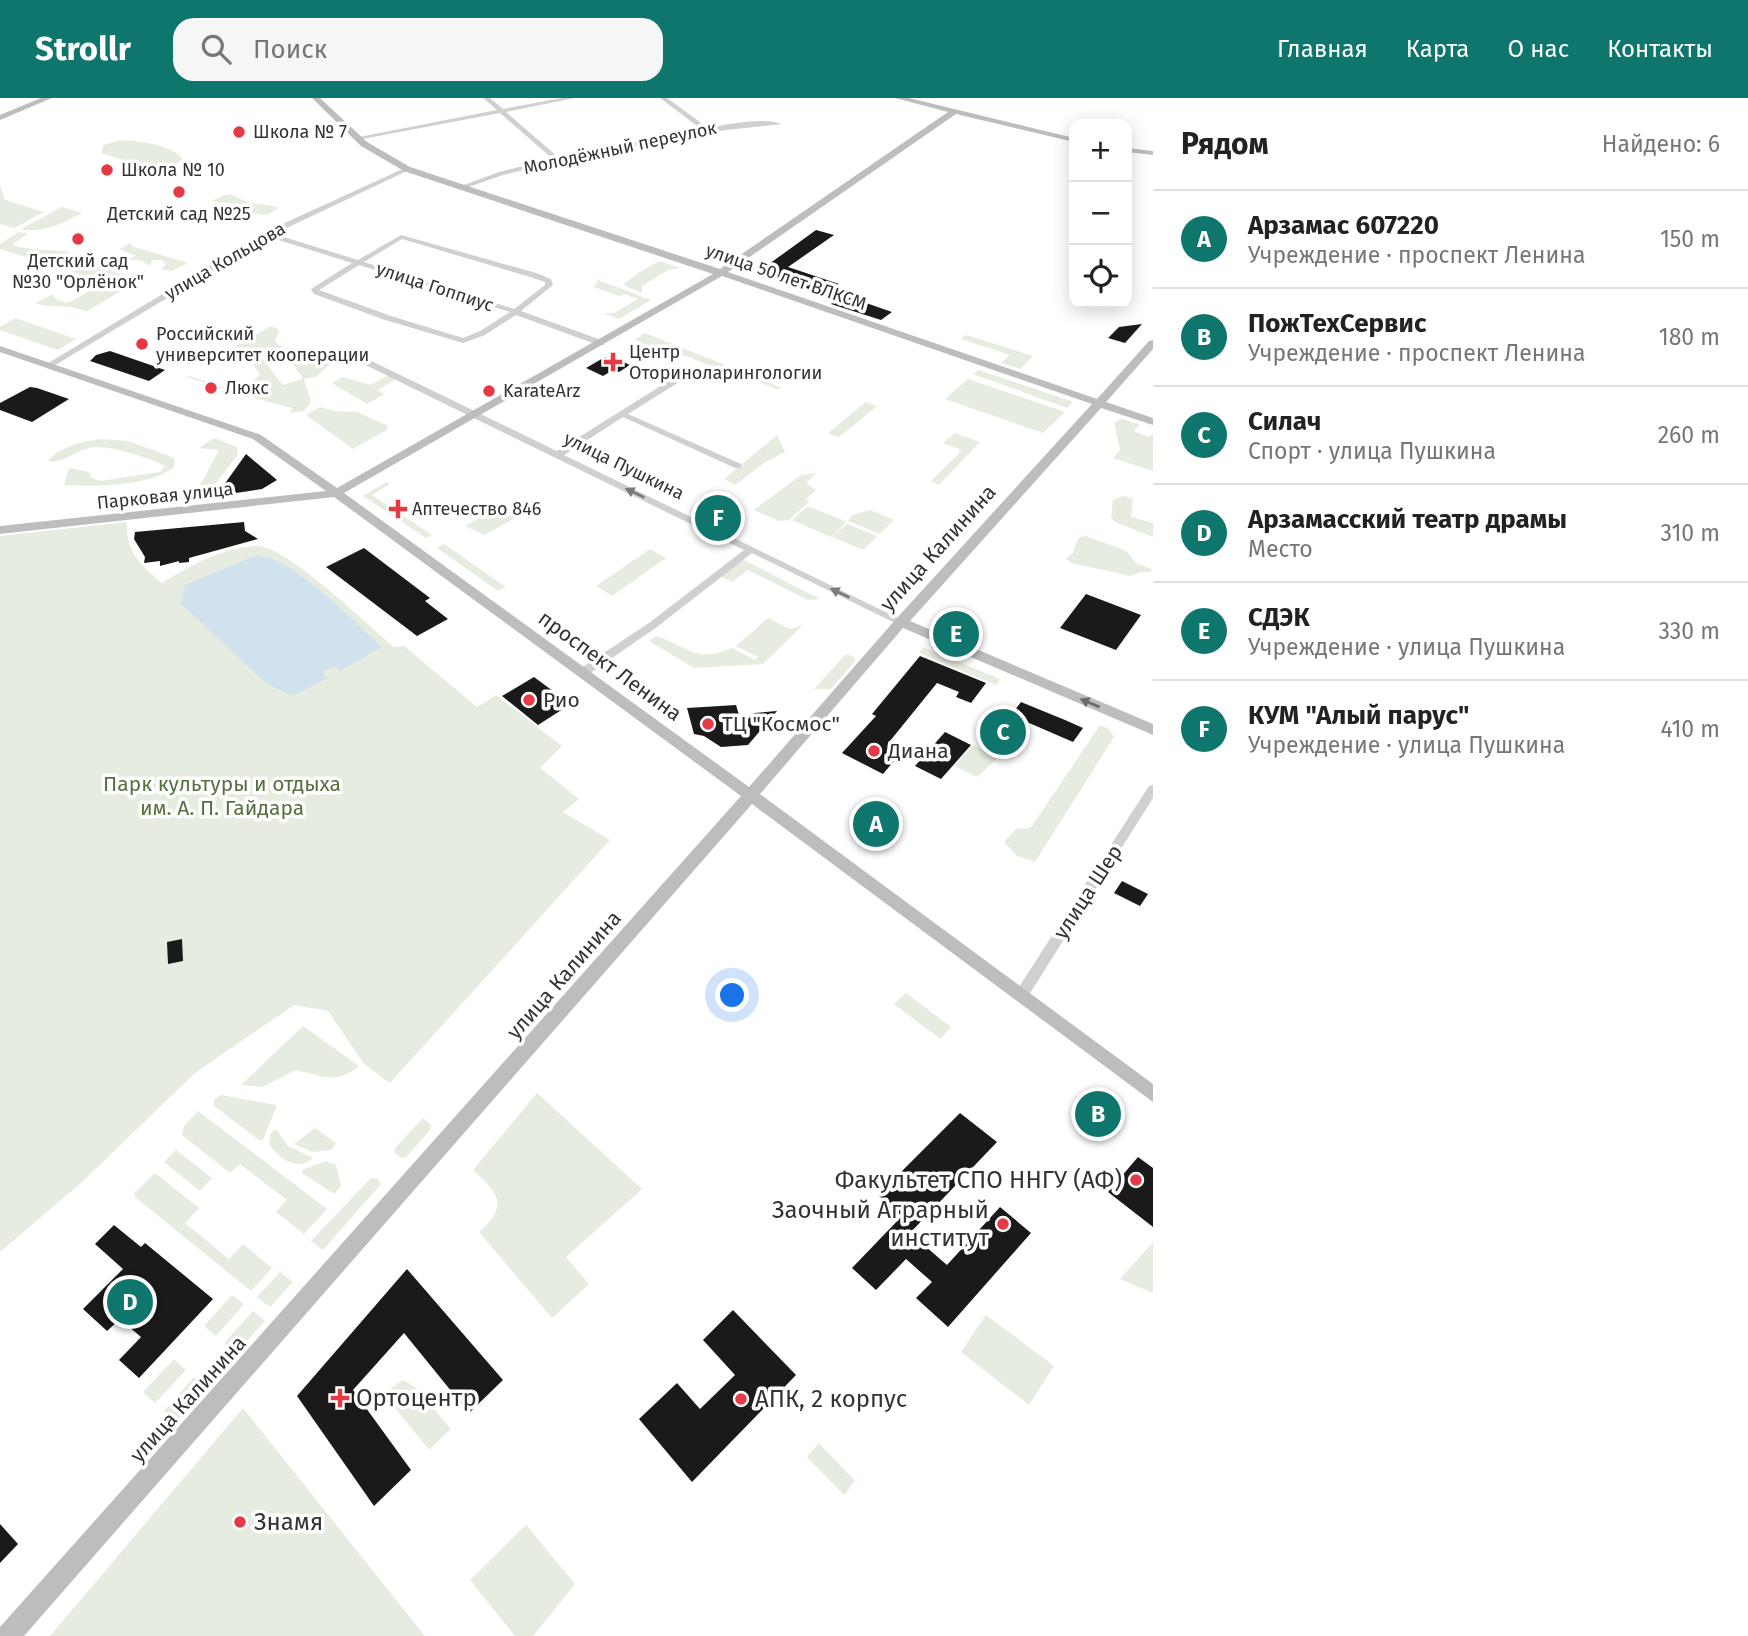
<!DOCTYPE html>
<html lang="ru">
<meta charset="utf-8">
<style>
body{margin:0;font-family:"Fira Sans",sans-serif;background:#f6f6f6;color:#222}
.controls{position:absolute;right:21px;top:21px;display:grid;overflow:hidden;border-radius:14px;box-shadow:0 4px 18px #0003}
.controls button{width:63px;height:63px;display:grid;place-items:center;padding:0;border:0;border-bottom:2px solid #e0e0e0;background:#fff;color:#222;font:35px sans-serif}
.you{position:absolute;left:733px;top:898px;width:24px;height:24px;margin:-18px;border:5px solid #fff;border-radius:50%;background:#1a73e8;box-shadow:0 0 0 10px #1a73e833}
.badge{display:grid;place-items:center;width:46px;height:46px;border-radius:50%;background:#0f766e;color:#fff;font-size:23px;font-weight:700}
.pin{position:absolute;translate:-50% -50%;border:4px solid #fff;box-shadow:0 2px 7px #0006}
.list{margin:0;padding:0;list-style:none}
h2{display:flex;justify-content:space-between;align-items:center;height:91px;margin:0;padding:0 28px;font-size:30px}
h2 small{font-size:23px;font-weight:400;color:#767676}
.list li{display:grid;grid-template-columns:46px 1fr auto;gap:21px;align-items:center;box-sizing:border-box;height:98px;padding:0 28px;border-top:2px solid #e0e0e0}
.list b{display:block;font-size:26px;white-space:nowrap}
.list p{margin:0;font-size:23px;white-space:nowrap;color:#767676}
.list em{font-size:23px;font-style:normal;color:#767676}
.icon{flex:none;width:38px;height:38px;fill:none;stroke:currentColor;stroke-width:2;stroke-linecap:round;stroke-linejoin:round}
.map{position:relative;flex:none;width:1153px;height:1538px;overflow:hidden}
header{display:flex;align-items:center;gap:42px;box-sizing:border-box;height:98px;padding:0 35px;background:#0f766e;color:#fff}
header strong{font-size:33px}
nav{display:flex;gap:38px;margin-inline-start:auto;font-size:24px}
.search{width:490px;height:63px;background:#f6f6f6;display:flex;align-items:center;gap:18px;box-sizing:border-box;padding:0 24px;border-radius:21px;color:#767676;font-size:26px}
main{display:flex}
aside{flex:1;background:#fff}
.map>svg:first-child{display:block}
.green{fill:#e6ecdf;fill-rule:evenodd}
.water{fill:#cfe2ee}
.building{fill:#1a1a1a}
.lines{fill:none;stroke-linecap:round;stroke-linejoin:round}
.street{fill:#d0d0d0;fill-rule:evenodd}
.secondary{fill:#bdbdbd;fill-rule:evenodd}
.oneway{fill:#7a7a7a}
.oneway2{fill:#6a6a6a}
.poi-dot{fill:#e63946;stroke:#fff;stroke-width:2.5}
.labels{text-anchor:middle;stroke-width:7;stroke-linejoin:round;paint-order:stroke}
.far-poi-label{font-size:18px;fill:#333;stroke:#fff;text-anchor:start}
.far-street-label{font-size:18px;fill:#333;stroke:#fff}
.street-label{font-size:21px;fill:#333;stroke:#fff}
.poi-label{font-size:21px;fill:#333;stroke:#fff;text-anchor:start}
.park-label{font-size:21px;fill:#56703f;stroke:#fff}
.near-poi-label{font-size:24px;fill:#333;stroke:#fff;text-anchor:start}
</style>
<header>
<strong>Strollr</strong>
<div class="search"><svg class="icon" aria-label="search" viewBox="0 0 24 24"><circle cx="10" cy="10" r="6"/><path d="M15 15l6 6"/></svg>Поиск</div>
<nav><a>Главная</a><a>Карта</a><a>О нас</a><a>Контакты</a></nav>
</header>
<main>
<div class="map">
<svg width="1153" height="1538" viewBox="0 0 1153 1538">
<rect width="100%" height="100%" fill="#fff"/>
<!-- green -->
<path class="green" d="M120,42C138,43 171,46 183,61C163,77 124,63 102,55L103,47Z
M0,87L5,102L44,114L14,130L0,126Z
M230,96L247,104L278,109C264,126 246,110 229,105C224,104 218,105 212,103L224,97Z
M62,109L82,115C65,124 42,136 21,131Z
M19,134L27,136L12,147C30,153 49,151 69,154L67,164H82L136,180L96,176L89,183L74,185L80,176L0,151V146Z
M131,145V148L188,165L172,173L161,171L166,167L162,162H152L150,168L142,163L128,161L136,158L119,151Z
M659,163L680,170L668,172L642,188V195L623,187L638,175Z
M598,182L651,202L619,221L603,215H614L638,201L625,196L619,198L594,189Z
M112,184L134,185L86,214C70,205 52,211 35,205L53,196L54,200L66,205C83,199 94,187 112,184Z
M15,220L76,241L58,252L0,232V229Z
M271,228L279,232L275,244L285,251L319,250L342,255L316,279L304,281L311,304L304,313L290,315L292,310C257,301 223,291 187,279L189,278L239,294L260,277L248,258L229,252ZM285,254L303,281L283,287L260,258Z
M645,235L780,289L779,292L731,272L727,275L684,257L679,260L635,242Z
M966,237L1033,258L1020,271L1001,265L1010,257L961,241Z
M979,272L1073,304L1067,310L973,276Z
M388,277L396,281L378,292L384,296L367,306L332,285L342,279L371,287Z
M968,281L1065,314L1043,335L945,301Z
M866,304L877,308L839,339L828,335Z
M320,309L335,313L357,314L388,328L387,332L353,351L306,317Z
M1121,321L1140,326L1134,333L1148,339L1153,336V373L1113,360L1120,352L1114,325Z
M955,335L980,344L939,387L931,383L962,352L943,345Z
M777,337L785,354L764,365L735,387L724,381Z
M214,340L237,349L238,356L206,399L197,393L219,352L199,350Z
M100,341L128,343L169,358L175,361L174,369C152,388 93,389 64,387L69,370L89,374L92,380L100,383L160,374L165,368C149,360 107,345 89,350C76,353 62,366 48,363C61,348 81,344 100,341Z
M816,375L806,385L816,392L806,401L809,404L789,422L779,423L754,412L801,377Z
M386,384L390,386L372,397L432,437L426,440L363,398Z
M1123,398L1133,401L1131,419L1153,425V439L1115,424L1111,419L1113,402Z
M808,408L847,424L831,439L792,422Z
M870,412L894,422L880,436L848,423L852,417Z
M520,417L485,437L465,428L478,421Z
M127,424C125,453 141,468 162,485C190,468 223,449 257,448C285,447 369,528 394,549L404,548L477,609L496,597L562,648L540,670L579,701L563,714L610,742L390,985L364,966L328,913L294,907L195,975L82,1084L0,1154V438Z
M847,426L877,438L863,452L832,439Z
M1086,438L1126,453L1136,465L1151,471V474H1141L1130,478L1072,465L1066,461L1073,455L1078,440Z
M444,446L506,489L498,493L437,450Z
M650,451L666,460L612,498L596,488Z
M742,461L820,501L808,502L748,472L732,484L720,478Z
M768,520L790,531L803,527L763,566L694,570L649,543L657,538C690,550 696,565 732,550L755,562L758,559L736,548Z
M923,549L1000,581L996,587L919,555Z
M846,556L854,559L855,563L831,591H814Z
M1100,627L1109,631L1114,639L1035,764L1017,758L1004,744L1017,730L1027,731L1032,728Z
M973,647L998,660L977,679L955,668Z
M906,895L951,929L940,941L894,906Z
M303,928L359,968C335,988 322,977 295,972L263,989L241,987Z
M537,995L642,1091L566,1159L589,1186L552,1220L479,1134C509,1107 499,1096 473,1072Z
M221,997L277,1007L263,1042H259L214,1008V1002Z
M198,1013L327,1111L304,1136L276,1114L287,1102L240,1066L230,1075L182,1037L184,1028Z
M423,1020L430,1026L431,1031L406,1059L401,1060L395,1055V1050Z
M315,1030L336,1045L331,1052L312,1054L294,1046Z
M276,1031L288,1048L313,1060C298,1074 279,1061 269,1046L271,1035Z
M176,1052L212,1080L200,1093L164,1064Z
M326,1063L336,1067L341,1088L334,1096L302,1075V1072Z
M155,1075L199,1110L185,1125L229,1161L243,1146L272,1170L251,1193L135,1099V1095Z
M371,1080L378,1081L381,1086L323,1152L311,1143Z
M1153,1144V1195L1120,1181Z
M280,1174L293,1184L270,1209L257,1199Z
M232,1197L244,1206L216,1238L204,1228Z
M253,1213L265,1223L236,1255L224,1245Z
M986,1217L1054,1268L1029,1307L961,1254Z
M174,1261L186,1272L155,1305L143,1294Z
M194,1279L206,1290L176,1324L164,1313Z
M403,1282L415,1289L451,1331L429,1352L388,1301L391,1290Z
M243,1310L425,1538H50Z
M819,1345L855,1383L844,1397L807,1359Z
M526,1427L575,1486L533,1538H515L470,1482Z"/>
<!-- water -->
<path class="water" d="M257,457C295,461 353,523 382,549L340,573L334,568L322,574L328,580L293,598L268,587L181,506L185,487Z"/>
<!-- building -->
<path class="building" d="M816,132L834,137L788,169L839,186L824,196L758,174Z
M843,197L892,214L881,222L831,206Z
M1142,226L1125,245L1108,240L1119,229Z
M110,253L165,272L149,283L90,263L96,257Z
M605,259L616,264L619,262L630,267L619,274L613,272L603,278L586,270Z
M30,289L37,290L69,301L32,324L0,312V305Z
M246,356L277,382L262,391L216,398Z
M244,424L245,433L258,441L189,460V464L179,465V463L160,468V463L144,465L145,459L134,441L135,434Z
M364,450L430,500L425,503L448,521L417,538L326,469Z
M1086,496L1141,517L1116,552L1060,530Z
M920,558L986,585L971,605L956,599L959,594L937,585L890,643L905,650L883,676L842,655L876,618L872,616Z
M534,579L557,596L549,601L563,611L538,627L502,598Z
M1021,604L1065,622L1083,630L1073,644L1011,617Z
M736,607L742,627L754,615L777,613L748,647L721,649L704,638L694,636L687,610Z
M945,634L971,647L941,681L915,668Z
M1122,783L1148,796L1140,808L1114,795Z
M182,841L183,863L168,866L167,844Z
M960,1015L997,1044L910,1135L947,1167L1000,1109L1031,1135L948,1229L916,1200L932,1184L906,1161L876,1192L852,1170L902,1118L878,1097Z
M1138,1059L1153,1070V1129L1108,1094Z
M114,1127L141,1149L145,1145L213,1201L139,1280L119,1262L141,1239L120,1221L107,1233L83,1211L123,1171L95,1146Z
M407,1171L503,1282L469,1315L404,1235L353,1292L411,1372L374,1408L297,1298Z
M733,1212L796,1277L692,1384L639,1321L677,1285L700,1311L735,1277L703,1242Z
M0,1426L18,1446L0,1465Z"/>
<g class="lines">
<!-- street -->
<path class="street" d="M483,0H490L503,11L562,0H575L506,14L559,60L701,31L660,0H667L708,30C728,26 764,19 782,26L699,35L560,63L503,77L463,91L461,90V88L499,74L553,61L500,15L357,42L354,40L497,12Z
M407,69L409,70V72L274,136L358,162L401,137L536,175L551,181L553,187L521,213L604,243V247H598L516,217L485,237L463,245L385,222L314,196L311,191L352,165L269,139L52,269L45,267L265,134ZM402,141L530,179L545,184V187L514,211L364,164ZM359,167L510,214L480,233L463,240L391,218L319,192Z
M345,253H351L557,353L678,277H684V281L628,316L741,366V370H735L623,319L564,357L906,524L901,527L897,526L752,455L657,529L586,578H578L577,575L578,572L649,525L744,452L345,257Z
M1153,687V700L1027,900L1022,902L1017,900L1015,896L1017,892L1149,688Z"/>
<!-- secondary -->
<path class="secondary" d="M41,0H52L0,22V17Z
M312,0H320L367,44L410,69L720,171L948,14L895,0H909L1074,40V44L956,16L728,174L1097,301L1149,243L1153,242V251L1106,304L1153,320V327L1101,310L910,523L1153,626V637L903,530L760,696L1153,986V1004L752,706L24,1538H0V1529L741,698L334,399L0,436V428L326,393L253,341L0,254V248L261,337L337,390L713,176L404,73L361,48ZM722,178L1092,306L896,521L749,689L344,395Z
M1127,50L1153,53V57L1127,54Z"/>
</g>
<!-- one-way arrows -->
<defs><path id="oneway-solid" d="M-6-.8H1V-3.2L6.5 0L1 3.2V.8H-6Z" transform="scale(1.75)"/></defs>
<g class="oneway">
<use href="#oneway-solid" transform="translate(635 395) rotate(-154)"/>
<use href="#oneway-solid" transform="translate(840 495) rotate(-154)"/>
</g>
<use class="oneway2" href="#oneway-solid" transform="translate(1090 605) rotate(-157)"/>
<!-- markers -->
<g class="poi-dot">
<circle cx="239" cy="34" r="7"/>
<circle cx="107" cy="72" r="7"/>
<circle cx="179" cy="94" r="7"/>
<circle cx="78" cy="141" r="7"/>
<circle cx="142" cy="246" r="7"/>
<path d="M609.5 253.5h7v7h7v7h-7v7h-7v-7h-7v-7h7z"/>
<circle cx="211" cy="290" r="7"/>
<circle cx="489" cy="293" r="7"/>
<path d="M394.5 400.5h7v7h7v7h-7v7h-7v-7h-7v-7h7z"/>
<circle cx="529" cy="602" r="7"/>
<circle cx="708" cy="626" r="7"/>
<circle cx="874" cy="653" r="7"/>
<circle cx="1136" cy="1082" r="7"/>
<circle cx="1003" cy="1126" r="7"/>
<path d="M336.5 1289.5h7v7h7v7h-7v7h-7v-7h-7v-7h7z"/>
<circle cx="741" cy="1301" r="7"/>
<circle cx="240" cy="1424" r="7"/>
</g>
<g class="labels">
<!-- far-poi labels -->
<g class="far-poi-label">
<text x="253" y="40">Школа № 7</text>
<text x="121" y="78">Школа № 10</text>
<text x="179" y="122" text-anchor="middle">Детский сад №25</text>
<text x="78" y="169" text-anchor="middle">Детский сад<tspan x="78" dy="21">№30 "Орлёнок"</tspan></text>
<text x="156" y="242">Российский<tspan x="156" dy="21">университет кооперации</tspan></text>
<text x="629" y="260">Центр<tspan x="629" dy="21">Оториноларингологии</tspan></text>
<text x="225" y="296">Люкс</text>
<text x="503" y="299">KarateArz</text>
<text x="412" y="417">Аптечество 846</text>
</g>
<!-- far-street labels -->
<g class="far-street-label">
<text transform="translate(620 50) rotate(-12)" y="6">Молодёжный переулок</text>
<text transform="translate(225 163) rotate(-30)" y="6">улица Кольцова</text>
<text transform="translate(786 179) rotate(19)" y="6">улица 50 лет ВЛКСМ</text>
<text transform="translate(435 189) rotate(18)" y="6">улица Гоппиус</text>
<text transform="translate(624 368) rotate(26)" y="6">улица Пушкина</text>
<text transform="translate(165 398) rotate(-6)" y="6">Парковая улица</text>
</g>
<!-- street labels -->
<g class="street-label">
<text transform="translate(938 450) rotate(-48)" y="7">улица Калинина</text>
<text transform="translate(610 568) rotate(36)" y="7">проспект Ленина</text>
<text transform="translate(1088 794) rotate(-57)" y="7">улица Шер</text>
<text transform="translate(564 877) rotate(-49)" y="7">улица Калинина</text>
<text transform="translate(188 1301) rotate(-48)" y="7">улица Калинина</text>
</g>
<!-- poi labels -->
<g class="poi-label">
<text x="543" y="609">Рио</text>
<text x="722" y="633">ТЦ "Космос"</text>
<text x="888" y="660">Диана</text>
</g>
<!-- park labels -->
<g class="park-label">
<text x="222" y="693">Парк культуры и отдыха<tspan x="222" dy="24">им. А. П. Гайдара</tspan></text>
</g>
<!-- near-poi labels -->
<g class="near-poi-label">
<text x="1122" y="1090" text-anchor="end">Факультет СПО ННГУ (АФ)</text>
<text x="989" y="1120" text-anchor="end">Заочный Аграрный<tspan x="989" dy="28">институт</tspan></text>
<text x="356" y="1308">Ортоцентр</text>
<text x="755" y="1309">АПК, 2 корпус</text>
<text x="254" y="1432">Знамя</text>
</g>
</g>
</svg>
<div class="controls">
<button>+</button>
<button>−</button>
<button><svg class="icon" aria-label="locate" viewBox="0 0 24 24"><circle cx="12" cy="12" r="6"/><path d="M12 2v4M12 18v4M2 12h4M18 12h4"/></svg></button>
</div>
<div class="you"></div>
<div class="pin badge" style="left:876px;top:726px">A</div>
<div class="pin badge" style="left:1098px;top:1016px">B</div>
<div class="pin badge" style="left:1003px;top:634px">C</div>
<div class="pin badge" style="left:130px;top:1204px">D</div>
<div class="pin badge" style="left:956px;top:536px">E</div>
<div class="pin badge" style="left:718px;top:420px">F</div>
</div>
<aside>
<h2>Рядом<small>Найдено: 6</small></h2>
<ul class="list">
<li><span class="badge">A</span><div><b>Арзамас 607220</b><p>Учреждение · проспект Ленина</p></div><em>150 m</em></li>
<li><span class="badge">B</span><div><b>ПожТехСервис</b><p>Учреждение · проспект Ленина</p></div><em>180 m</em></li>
<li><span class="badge">C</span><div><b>Силач</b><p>Спорт · улица Пушкина</p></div><em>260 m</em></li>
<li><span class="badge">D</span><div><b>Арзамасский театр драмы</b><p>Место</p></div><em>310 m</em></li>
<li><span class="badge">E</span><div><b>СДЭК</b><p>Учреждение · улица Пушкина</p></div><em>330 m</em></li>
<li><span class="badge">F</span><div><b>КУМ &quot;Алый парус&quot;</b><p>Учреждение · улица Пушкина</p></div><em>410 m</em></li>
</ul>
</aside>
</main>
